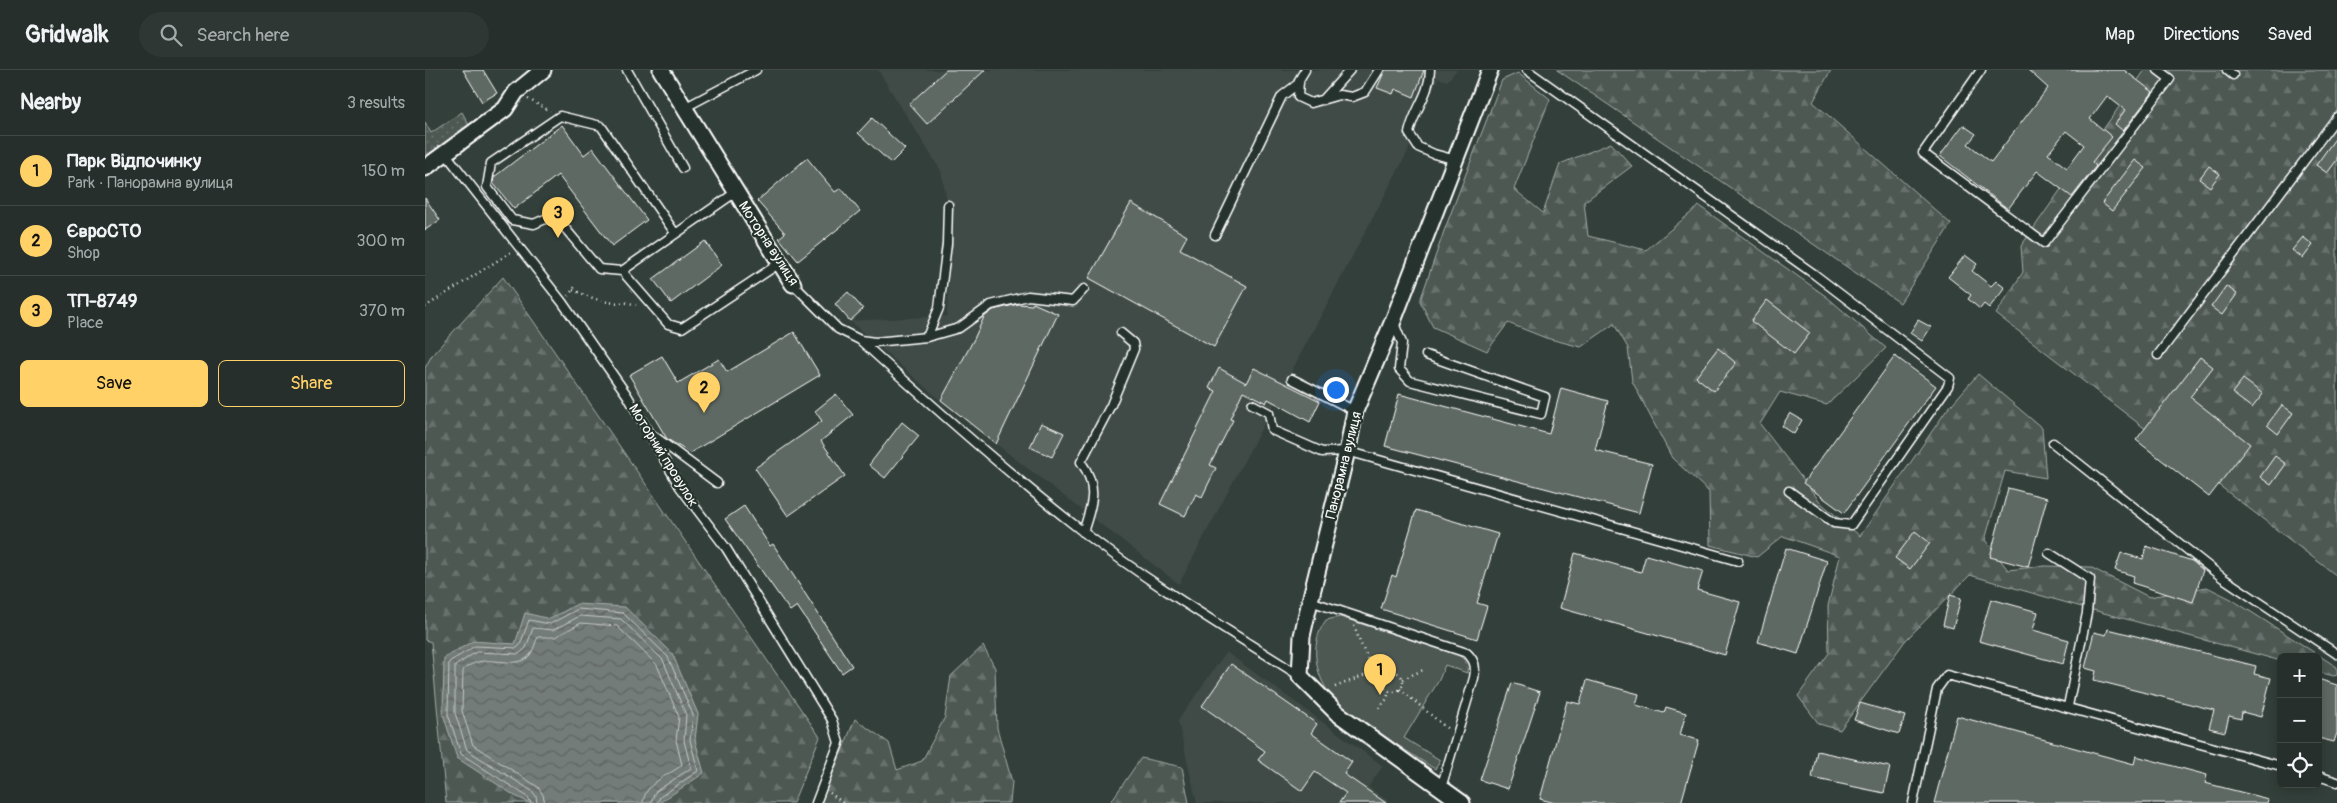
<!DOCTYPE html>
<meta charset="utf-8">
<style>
body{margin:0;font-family:Pangolin,sans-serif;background:#2e3734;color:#f1f3f6}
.controls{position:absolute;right:15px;bottom:15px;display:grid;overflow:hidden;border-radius:8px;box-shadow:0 2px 12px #0003}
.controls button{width:45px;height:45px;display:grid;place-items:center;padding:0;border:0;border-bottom:1px solid #424a48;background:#262f2c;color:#f1f3f6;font:25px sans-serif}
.you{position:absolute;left:910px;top:319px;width:18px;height:18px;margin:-12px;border:4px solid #fff;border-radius:50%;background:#1a73e8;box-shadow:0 0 0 8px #1a73e833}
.badge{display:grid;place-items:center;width:32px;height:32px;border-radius:50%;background:#ffd166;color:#111;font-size:16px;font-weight:700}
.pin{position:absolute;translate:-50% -41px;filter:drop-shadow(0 1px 2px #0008)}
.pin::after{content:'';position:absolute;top:26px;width:18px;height:15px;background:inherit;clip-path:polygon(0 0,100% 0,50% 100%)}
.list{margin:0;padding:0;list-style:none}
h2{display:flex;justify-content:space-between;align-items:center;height:65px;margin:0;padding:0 20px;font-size:21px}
h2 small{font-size:16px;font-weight:400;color:#a4a9a9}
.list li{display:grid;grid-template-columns:32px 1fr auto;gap:15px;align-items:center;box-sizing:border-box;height:70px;padding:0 20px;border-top:1px solid #424a48}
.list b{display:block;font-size:19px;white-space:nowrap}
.list p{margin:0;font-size:16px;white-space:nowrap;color:#a4a9a9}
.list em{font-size:16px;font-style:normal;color:#a4a9a9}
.actions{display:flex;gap:10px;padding:15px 20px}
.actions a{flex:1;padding:11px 0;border:1px solid #ffd166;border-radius:8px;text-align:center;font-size:18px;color:#ffd166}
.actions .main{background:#ffd166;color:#111}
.icon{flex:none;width:28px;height:28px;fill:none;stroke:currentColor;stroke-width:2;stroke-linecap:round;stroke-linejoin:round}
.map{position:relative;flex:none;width:1912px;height:733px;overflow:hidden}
header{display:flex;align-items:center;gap:30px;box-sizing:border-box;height:70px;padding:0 25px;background:#262f2c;border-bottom:1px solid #424a48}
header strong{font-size:24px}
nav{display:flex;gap:28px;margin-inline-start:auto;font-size:18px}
.search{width:350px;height:45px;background:#2e3734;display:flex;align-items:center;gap:12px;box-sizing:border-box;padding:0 18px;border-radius:28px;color:#a4a9a9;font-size:19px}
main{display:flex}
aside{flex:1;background:#262f2c}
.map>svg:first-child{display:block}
.built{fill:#404c47}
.grass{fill:url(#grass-dots);stroke:#a6aca9}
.forest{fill:url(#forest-firs);stroke:#a6aca9}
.green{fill:#4d5853;stroke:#a6aca9}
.water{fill:url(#water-waves);stroke:#abb0ae}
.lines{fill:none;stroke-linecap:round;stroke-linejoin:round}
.shore{stroke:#c7cac9;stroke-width:1}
.building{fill:#5f6964;stroke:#fff;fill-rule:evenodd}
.lane-casing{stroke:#fff;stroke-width:11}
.street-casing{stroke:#fff;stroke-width:19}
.path{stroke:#fff;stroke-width:2.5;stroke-dasharray:1 4;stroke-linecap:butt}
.lane{stroke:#26332d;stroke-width:8}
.street{stroke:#26332d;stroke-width:15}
.labels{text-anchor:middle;stroke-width:4.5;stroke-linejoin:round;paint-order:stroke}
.street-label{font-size:14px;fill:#fff;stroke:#26332d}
</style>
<header>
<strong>Gridwalk</strong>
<div class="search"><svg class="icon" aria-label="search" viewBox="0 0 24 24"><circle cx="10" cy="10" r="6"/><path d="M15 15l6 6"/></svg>Search here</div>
<nav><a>Map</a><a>Directions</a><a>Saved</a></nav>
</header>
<main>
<aside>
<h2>Nearby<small>3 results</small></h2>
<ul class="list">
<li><span class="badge">1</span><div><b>Парк Відпочинку</b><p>Park · Панорамна вулиця</p></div><em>150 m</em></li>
<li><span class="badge">2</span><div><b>ЄвроСТО</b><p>Shop</p></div><em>300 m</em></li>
<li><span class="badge">3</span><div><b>ТП-8749</b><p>Place</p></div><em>370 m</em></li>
</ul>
<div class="actions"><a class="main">Save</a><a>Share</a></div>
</aside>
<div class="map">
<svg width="1912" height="733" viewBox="0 0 1912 733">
<defs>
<pattern id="grass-dots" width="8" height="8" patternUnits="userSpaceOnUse" patternTransform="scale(1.25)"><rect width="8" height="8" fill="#4d5853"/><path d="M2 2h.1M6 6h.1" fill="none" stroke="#68716d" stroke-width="1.8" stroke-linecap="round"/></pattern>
<pattern id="forest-firs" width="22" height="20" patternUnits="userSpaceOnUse" patternTransform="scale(1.25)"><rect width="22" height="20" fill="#4d5853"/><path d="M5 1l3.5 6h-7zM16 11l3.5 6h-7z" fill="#68716d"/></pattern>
<pattern id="water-waves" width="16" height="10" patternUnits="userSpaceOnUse" patternTransform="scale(1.25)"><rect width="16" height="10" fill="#737b78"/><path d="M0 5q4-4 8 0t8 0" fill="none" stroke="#606462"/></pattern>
</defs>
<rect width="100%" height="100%" fill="#333f3a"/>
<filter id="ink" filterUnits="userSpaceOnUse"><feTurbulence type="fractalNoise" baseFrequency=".02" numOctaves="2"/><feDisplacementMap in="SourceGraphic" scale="10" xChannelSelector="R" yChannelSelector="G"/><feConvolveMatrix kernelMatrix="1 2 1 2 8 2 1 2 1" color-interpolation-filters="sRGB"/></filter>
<g filter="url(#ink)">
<!-- built -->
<path class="built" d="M453,0H1032L1022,11L1013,8L994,47L983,81L754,514L571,374L515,330L425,251L522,246L527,155L516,101Z
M801,582L958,696L943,717L966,733H772L753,651Z"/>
<!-- grass -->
<path class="grass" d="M37,42L45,57L0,89V52L6,63Z"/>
<!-- forest -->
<path class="forest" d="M1132,0H1406L1388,32L1526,154L1475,233Z
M1720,0H1912V506L1571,244L1598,202L1596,176Z
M1093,3L1125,29L1089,119L1118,143L1135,94L1186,73L1207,96L1159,132L1163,166L1221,180L1274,136L1402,227L1461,278L1402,335L1355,322L1335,354L1396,433L1435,466L1521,341L1553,304L1617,358L1621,408L1580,401L1560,470L1583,500L1619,496L1665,497L1724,527L1782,517L1806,529L1912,597V605L1909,606L1893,602V587H1856V591C1752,562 1648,536 1545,505L1480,571L1415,660L1394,654L1373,626L1404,583L1403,536L1415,486L1358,466L1332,487L1285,475L1284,422L1247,388L1207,311L1203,278L1189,254L1156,277L1121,268L1083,253L1062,281L1008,257L995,231L1019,161L1077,10Z
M78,207L395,667L368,733H21L6,572L0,570V298L7,285Z
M558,576L570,598L572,658L587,712L585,733H396L430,649L464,673L472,700L497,691L520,647L526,606Z
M716,688L757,697L764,733H685Z"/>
<!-- green -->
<path class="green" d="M915,547L1033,585C1041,590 1043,594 1042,603L1020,595L1014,610L979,668L1015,690L1010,699C984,683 960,667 935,649C927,644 918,638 911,631C890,610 883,574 901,550Z"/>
<!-- water -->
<path class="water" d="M152,534L200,537L247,583L273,644L270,670L279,703L234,733H105L90,726L32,688L18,644L19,588L48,571L90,574L100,543L125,549Z"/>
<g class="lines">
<!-- shore -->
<path class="shore" d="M106,733L103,727L36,684L23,644L24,592L50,576L92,578L95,575L104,550L125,554L153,539L198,543L243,587L268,645L265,670L273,701L235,727L232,733
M112,733L111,726L107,721L42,680L30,643V596L51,582L94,584L101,578L108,558L128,560L155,546L196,549L238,590L261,645L259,671L266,698L230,722L226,733
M120,733L118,725L113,717L48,675L37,641L38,600C61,579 90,603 105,585C109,580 110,572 113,567H130L156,553L192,556L232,595L254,647L251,670L257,695C243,706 219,713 218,733"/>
</g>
<!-- building -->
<path class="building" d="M38,0H58L72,23L57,32Z
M521,0H560L502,54L484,34Z
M960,0H999L989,27L970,19L968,24L952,18Z
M1603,0H1699L1728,22L1698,61L1690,54L1700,40L1682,26L1665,49L1687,67L1667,92L1671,96L1647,127L1612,101L1583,139L1515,86L1538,55L1551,64L1543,74L1566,92L1623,18ZM1641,61L1659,75L1642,98L1623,84Z
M447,48L480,79L466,93L433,63Z
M137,55L159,85L168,78L222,150L187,176L133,105L89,139L68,113L69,107Z
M1912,66V90L1902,103L1891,95Z
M382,88L410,122L416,118L435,141L373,191L354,168L360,163L332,131Z
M1710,90L1721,98L1687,141L1677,133Z
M1784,96L1795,104L1785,117L1774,109Z
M0,128L15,150L0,160Z
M706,133L762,166L755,179L822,216L789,277L664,208Z
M1878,167L1888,175L1878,188L1867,180Z
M280,171L297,195L246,233L228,209Z
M1540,185L1552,194L1547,201L1566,216L1571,211L1580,218L1564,238L1559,234L1555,239L1543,229L1546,225L1523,207Z
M1801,216L1812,224L1797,245L1786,237Z
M423,222L438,239L425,251L410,234Z
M1342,230L1385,263L1369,284L1326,251Z
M608,233L633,244L571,374L516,330L549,269L559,247L568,240L593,234L607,235Z
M1493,250L1506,257L1497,271L1485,263Z
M369,262L395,305L265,383L242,369L204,305L237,286L253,313L294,289L302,302Z
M1293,278L1311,293L1289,321L1271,307Z
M1470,286L1511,316L1419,443L1378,413Z
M1775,287L1788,297L1765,327L1825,374L1784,427L1711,370Z
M794,298L821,313L829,298L895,331L885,352L843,329L841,333L818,321L805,349L808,350L785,395L791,398L777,427L771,424L760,446L735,434L791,321L784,318Z
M1818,309L1838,324L1827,338L1807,323Z
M1136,318L1183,331L1170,380L1227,394L1214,443L960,376L974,324L1124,364Z
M411,324L428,345L396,371L420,406L363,446L330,398L397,351L390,341Z
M1857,335L1868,343L1853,364L1842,355Z
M1365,343L1377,350L1369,364L1357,356Z
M477,352L494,366L460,408L444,395Z
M616,353L639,363L627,387L605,377Z
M1850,386L1861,394L1846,415L1835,407Z
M1583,418L1622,428L1603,497L1565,487Z
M319,436L345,476L348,474L427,596L417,603L372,536L365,541L300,449Z
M991,440L1073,464L1052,533L1062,536L1052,569L956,539L967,505L971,507Z
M1490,461L1505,473L1485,499L1470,488Z
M1721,476L1767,491L1778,500L1768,532L1707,513L1709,506L1690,500L1696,483L1718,489Z
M1361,478L1402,491L1373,584L1333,572Z
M1150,483L1216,502L1221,485L1278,501L1272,520L1315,532L1300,585L1135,538Z
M1525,525L1536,528L1528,558L1518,555Z
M1566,529L1613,542L1608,560L1644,570L1638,594L1554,571Z
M1683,559L1831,596L1829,604L1846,608L1836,647L1817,642L1816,649L1804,646L1800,662L1784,658L1789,640L1669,610L1671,601L1660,598L1669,562L1681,565Z
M806,594L892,654L886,663L927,692L919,704L961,733H914L921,723L890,702L877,721L833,690L840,681L777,636Z
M1893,609L1912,615V663L1909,672L1893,668Z
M1162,610L1214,624L1211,635L1239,643L1241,637L1261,643L1255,665L1274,670L1256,733H1130L1115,729L1142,631L1155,634Z
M1087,613L1115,622L1083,719L1055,710Z
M1435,633L1480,646L1474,664L1429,650Z
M1532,646L1709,694L1711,686L1782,705L1780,713L1843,729L1842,733H1509Z
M1392,681L1465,697L1459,723L1387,708Z"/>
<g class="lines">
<defs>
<path id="lane" d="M202,0L258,98
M880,0L874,10L873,27L886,33L914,25L927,27L940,22L954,0
M1005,0C1005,25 989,39 984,63L993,77L1009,84L1031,90
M1102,0L1389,204L1525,308L1523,316L1426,455L1409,453L1364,421
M1556,0L1498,83L1619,173L1745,9L1733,0
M1802,0L1808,5
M898,30L925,0
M259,38L331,0
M21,84L137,232L202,325L255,417L301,478L407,650L414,673L391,733
M250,163L176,56L135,46L66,93L62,117L87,150L109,154L129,145L174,199L197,201L311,122
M790,165L857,26L874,13
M197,201L243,254L257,258L355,193
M368,214L413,259L435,270L450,272L502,267L534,258L566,235L603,226L648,231L659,219
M969,253L977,273L974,299L985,311L1116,344L1120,327L1001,285
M502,267L514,238L522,174L523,135
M435,270C507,336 580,401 657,461C726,514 801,559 875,606
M1733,285L1912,47
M867,309L930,341
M827,334L844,343L847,360L897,382L922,381L1313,491
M229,366L292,413
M1628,373L1798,508L1912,584
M658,462C667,435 674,417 656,392L686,335L709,279L708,273L696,263
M1624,483L1665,509L1662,543L1643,636
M885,531L1042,583C1050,591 1051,597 1049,608L1016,718
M1893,706L1912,712
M1488,733L1512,619L1522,605L1856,696"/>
<path id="street" d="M236,0L368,214
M0,98L80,39L91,22L118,0
M1037,733L912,643L875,606L877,566L885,531L924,373L930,341L968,251L1065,0"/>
</defs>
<!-- lane casing -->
<use href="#lane" class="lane-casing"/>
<!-- street casing -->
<use href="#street" class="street-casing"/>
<!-- path -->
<path class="path" d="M103,29L125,41
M148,220C160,225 171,230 183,232C193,234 201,231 211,235
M143,226L152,214
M0,237L86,182
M929,556C936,575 943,595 960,607
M958 612a10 10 0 1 1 20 0a10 10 0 1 1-20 0Z
M978,609L998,600
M910,617L951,601
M975,619L1024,660
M954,638L962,629L964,621
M405,723L418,733"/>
<!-- lane -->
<use href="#lane" class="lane"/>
<!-- street -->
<use href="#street" class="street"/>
</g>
</g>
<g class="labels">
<!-- street labels -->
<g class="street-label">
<text transform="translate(344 173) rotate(57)" y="5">Моторна вулиця</text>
<text transform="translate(239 385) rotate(58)" y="5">Моторний провулок</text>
<text transform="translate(918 395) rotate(-76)" y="5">Панорамна вулиця</text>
</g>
</g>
</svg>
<div class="controls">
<button>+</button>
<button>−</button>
<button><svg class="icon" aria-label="locate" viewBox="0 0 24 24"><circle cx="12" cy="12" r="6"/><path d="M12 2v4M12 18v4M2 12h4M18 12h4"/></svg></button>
</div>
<div class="you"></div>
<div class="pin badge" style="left:955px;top:625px">1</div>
<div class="pin badge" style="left:279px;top:343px">2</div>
<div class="pin badge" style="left:133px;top:168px">3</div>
</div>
</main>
